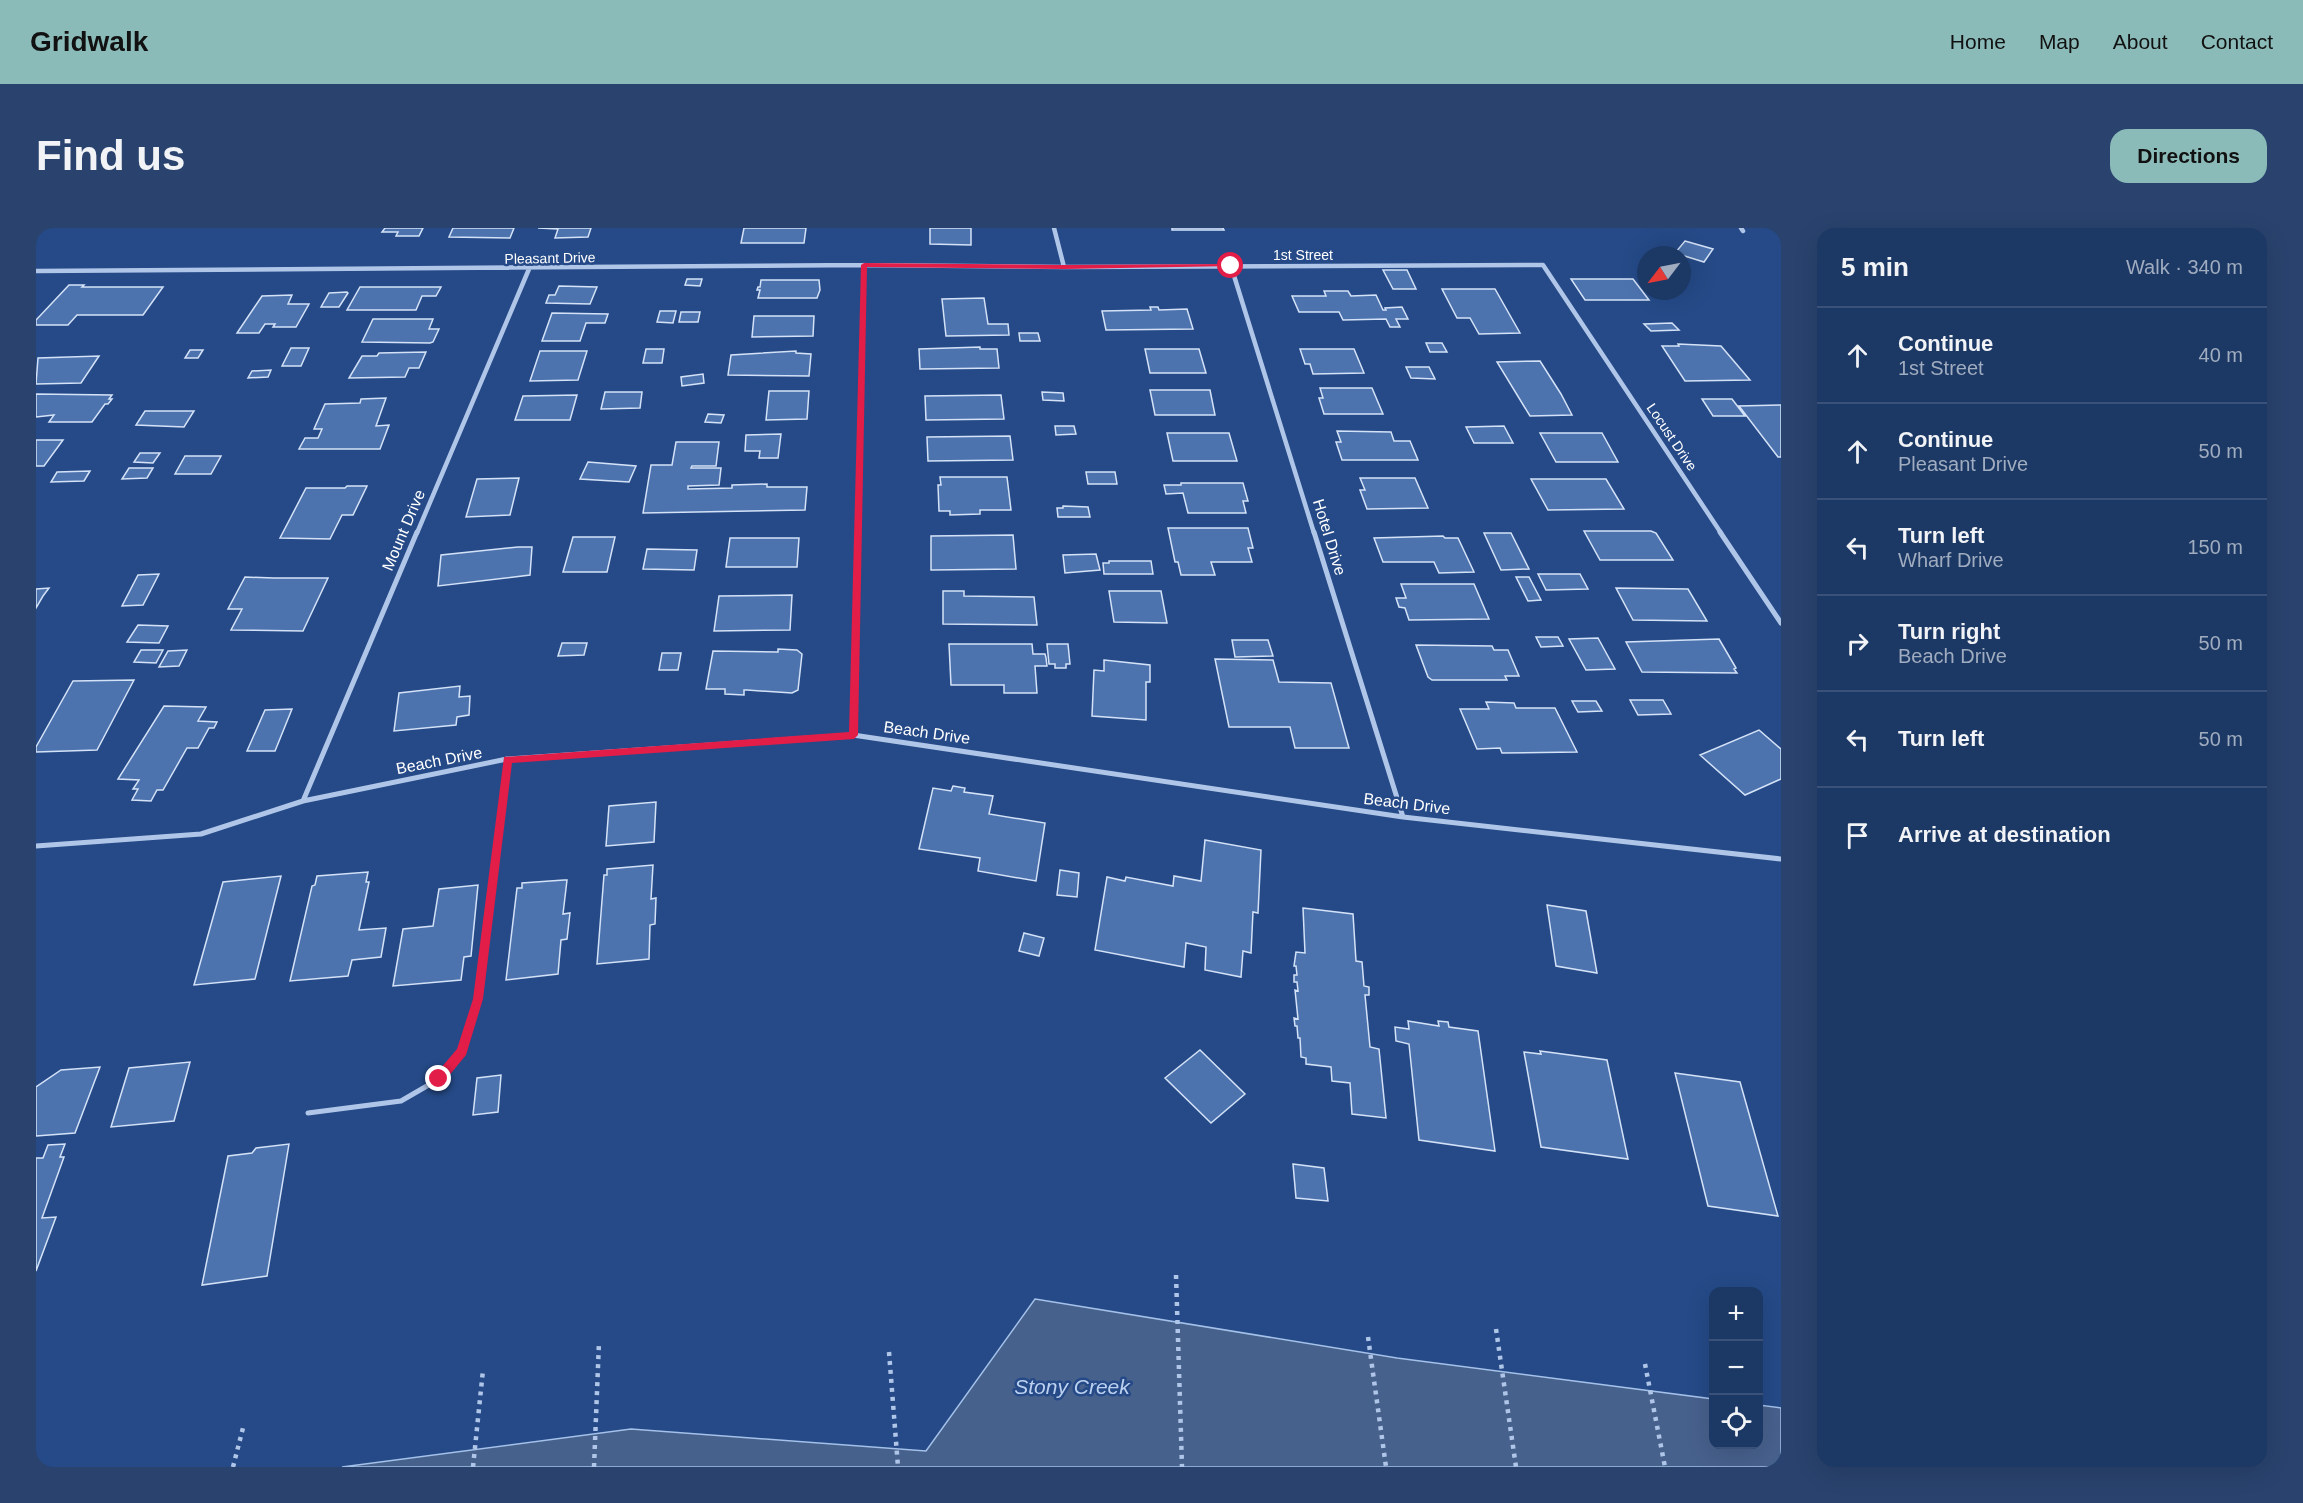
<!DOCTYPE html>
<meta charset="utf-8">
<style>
body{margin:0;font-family:Helvetica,sans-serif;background:#29436e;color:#f1f3f6}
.controls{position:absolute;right:18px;bottom:18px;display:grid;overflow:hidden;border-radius:12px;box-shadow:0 6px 24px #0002}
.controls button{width:54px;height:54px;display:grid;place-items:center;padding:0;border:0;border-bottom:2px solid #3a5279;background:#1c3865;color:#f1f3f6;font:30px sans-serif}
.compass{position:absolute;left:1601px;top:18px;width:54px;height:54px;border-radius:50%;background:#1c3865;box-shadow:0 6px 24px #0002;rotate:238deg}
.stop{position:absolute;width:18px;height:18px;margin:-14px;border:4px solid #e11d48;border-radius:50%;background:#fff}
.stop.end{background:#e11d48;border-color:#fff;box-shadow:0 2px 6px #0008}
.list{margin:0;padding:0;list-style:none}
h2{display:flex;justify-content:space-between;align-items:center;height:78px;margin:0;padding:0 24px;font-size:26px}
h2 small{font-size:20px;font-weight:400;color:#a0acbf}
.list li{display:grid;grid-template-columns:39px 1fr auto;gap:18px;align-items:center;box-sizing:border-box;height:96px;padding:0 24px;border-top:2px solid #3a5279}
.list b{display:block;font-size:22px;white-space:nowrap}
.list p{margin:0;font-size:20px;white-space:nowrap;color:#a0acbf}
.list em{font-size:20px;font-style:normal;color:#a0acbf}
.icon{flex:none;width:33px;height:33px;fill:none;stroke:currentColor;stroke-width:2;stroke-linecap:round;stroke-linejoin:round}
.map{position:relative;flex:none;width:1745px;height:1239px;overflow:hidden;border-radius:18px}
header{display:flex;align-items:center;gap:36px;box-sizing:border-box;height:84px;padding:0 30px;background:#8bbbb9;color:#111}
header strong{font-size:28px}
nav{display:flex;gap:33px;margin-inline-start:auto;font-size:21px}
.intro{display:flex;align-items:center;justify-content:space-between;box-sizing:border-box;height:144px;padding:0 36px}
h1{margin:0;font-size:42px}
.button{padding:15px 27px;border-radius:18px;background:#8bbbb9;color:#111;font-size:21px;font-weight:700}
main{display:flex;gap:36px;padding:0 36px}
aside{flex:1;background:#1c3865;border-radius:18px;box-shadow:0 6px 24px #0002}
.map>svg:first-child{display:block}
.water{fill:#47618d;stroke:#a4c1e9;stroke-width:1.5}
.building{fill:#4d73af;stroke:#d4e2f7;stroke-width:1.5}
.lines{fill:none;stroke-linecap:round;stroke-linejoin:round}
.path{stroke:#b0c6e9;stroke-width:4.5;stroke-dasharray:4 5;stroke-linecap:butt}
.lane-far1{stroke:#b0c6e9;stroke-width:4.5}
.lane{stroke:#b0c6e9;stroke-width:5}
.street-far1{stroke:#b0c6e9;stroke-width:4.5}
.street{stroke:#b0c6e9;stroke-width:5}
.route{fill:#e11d48}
.labels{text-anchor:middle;stroke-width:5;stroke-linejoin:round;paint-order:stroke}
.far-street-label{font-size:14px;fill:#fff;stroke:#254a87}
.street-label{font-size:16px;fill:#fff;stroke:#254a87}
.near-water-label{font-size:21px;font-style:italic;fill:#bcd1f0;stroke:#254a87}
</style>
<header>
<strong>Gridwalk</strong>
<nav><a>Home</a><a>Map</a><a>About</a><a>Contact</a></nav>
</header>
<div class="intro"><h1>Find us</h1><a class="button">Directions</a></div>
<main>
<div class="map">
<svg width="1745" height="1239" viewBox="0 0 1745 1239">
<rect width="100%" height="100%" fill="#254a87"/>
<!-- water -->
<path class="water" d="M999,1071L1361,1130L1677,1171L1678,1216H1722L1723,1177L1745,1180V1239H306L595,1201L890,1223Z"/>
<!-- building -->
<path class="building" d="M349,0H387L383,8H360L362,4H346Z
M417,0H478L474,10L413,9Z
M502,0H555L552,9L519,10L522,1Z
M708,0H770L768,15H705Z
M894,0H935V17L894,16Z
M1136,0H1187L1188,2H1136Z
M1649,13L1677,21L1668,34L1639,25Z
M1347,42H1371L1380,61H1357Z
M651,51H666L664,58L649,57Z
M1535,51H1597L1613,72H1549Z
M725,52H783L784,62L781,70H722L724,62H721L722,59H724Z
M33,57H48L46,59H127L107,87H41L32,97H0V92Z
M523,58L561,59L554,76L510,75L513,67H519Z
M324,59H405L400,68H386L380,82H311Z
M1406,61H1459L1484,105L1443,106L1434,90H1421Z
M1288,63H1312L1315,68L1340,67L1347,82H1350L1349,80L1366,79L1372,91H1360L1364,99H1354L1350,91L1307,92L1303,84H1263L1256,68H1290Z
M293,65L311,64L312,65L303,79H285Z
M256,67L252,76H273L260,99H237L239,96H229L223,105H201L226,68Z
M948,70L952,96H972L973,107L910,108L906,71Z
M1114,79H1122L1123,82L1151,81L1157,101L1070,102L1066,83L1115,82Z
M624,83H640L637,95L621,94Z
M645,84H664L662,94H643Z
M516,85L572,86L569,95H550L544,113H506Z
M718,88H778L777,108L716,109Z
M337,91H397L393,101H403L397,114L394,115L326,114Z
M1636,95L1643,102L1615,103L1608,96Z
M983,105H1002L1004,113H984Z
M1390,115H1406L1411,124H1394Z
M1642,116L1685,118L1714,152L1649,153L1626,118H1643Z
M944,119V121H961L963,140L884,141L883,121Z
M255,120H273L265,138H246Z
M610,121H628L626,135H607Z
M1109,121H1163L1170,145H1114Z
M1264,121H1318L1328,145L1277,146L1274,136H1269Z
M154,122H167L162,130H149Z
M504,123H551L542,152L494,153Z
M760,123V125L775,126L773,148L692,147L695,127Z
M390,124L383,140H373L369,149L313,150L326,128H341L343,125Z
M63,128L45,155L0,156L2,130Z
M1504,133L1525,166L1536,187L1494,188L1461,134Z
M1370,139H1393L1399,151L1375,150Z
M235,142L232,149L212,150L216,143Z
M667,146L668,155L646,158L645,149Z
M1284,160H1336L1347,186H1288L1283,170H1287Z
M1114,162H1174L1179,187H1119Z
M733,163H773L771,191L730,192Z
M569,164H606L604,180L565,181Z
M1006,164L1027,165L1028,173L1007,172Z
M0,166L76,167L73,171H76L72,176H69L56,194H13L18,187L0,189Z
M541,167L534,192H479L487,168Z
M965,167L968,191L890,192L889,168Z
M350,170L340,198L353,197L344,221H263L269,210H282L286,201H278L289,176L324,175L325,171Z
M1666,171H1696L1709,188H1677Z
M1745,177V229H1742L1703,178Z
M109,183H158L148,199L100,197Z
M672,186L688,187L685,195L669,194Z
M1019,198H1038L1040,206L1020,207Z
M1468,198L1477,215H1438L1430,199Z
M1301,203L1355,204L1358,213H1374L1382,232H1306L1300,214H1305Z
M1131,205H1193L1201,233H1137Z
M1504,205H1566L1582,234H1520Z
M745,206L742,230H723L724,223H709L710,207Z
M974,208L977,232L892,233L891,209Z
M0,212H27L8,238H0Z
M640,214H683L680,238H656L655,240H685L683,257L652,258V261L696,260V257L731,256V259H771L769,282L607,285L615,237H636Z
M104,225H124L117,235L98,234Z
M149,228H185L175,246H139Z
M552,234L600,238L593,254L544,251Z
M93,240H117L111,250L86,251Z
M54,243L48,253L15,254L21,244Z
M1050,244H1079L1081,256H1052Z
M904,249H971L975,282H944V286L914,287V283H903L902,257H905Z
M483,250L474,287L430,289L441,251Z
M1324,250H1379L1392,280L1331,281L1324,262H1329Z
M1495,251H1570L1588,281L1512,282Z
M1145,255H1207L1212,273H1207L1210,285H1152L1147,265L1130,266L1128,257H1145Z
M311,258H331L317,287H306L294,311L244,310L270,260H309Z
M1027,278L1052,279L1054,289H1022L1021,280H1027Z
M1132,300H1212L1217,320H1212L1216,334H1175L1179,347H1145L1142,334H1139Z
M1548,303H1615L1620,305L1637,332H1564Z
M1448,305H1475L1493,341L1465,342Z
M977,307L980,341L895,342V308Z
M1407,308L1409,310H1422L1438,344L1403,345L1398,334H1347L1338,310Z
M537,309H579L571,344H527Z
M694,310H763L761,339H690Z
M482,319H496L494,347L402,358L405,327Z
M611,321L661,322L658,342L607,341Z
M1060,326L1064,342L1029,345L1027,327Z
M1073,333H1115L1117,346H1068L1067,335H1073Z
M123,346L107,377L86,378L102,347Z
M1502,346H1544L1552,361L1510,362Z
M209,349L238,350H292L267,403L195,402L206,381H192Z
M1480,349H1493L1505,372L1492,373Z
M1365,356H1438L1453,391L1373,392L1369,380L1363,379L1360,370H1370Z
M13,360L7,368L0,380V361Z
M1580,360L1652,361L1671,393L1597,392Z
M907,363H928V368L998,369L1001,397L907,396Z
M1073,363H1125L1131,395L1078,394Z
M756,367L754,402L678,403L683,368Z
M102,397L132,398L123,415L91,414Z
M1500,409H1522L1527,418L1505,419Z
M1562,410L1579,441L1550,442L1533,411Z
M1683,411L1700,440L1698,441L1701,445L1606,444L1590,414Z
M1196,412H1232L1237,428L1199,429Z
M526,415H551L548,427L522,428Z
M913,416H996L997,426H1009L1010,430L1011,438H999L1001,465H968V457H915Z
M1011,416H1032L1034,436H1030V440H1019V436H1013Z
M1380,417L1456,418L1458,422H1472L1483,448H1469L1471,452H1396L1392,449Z
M742,421L761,422L766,426L762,462L756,465L711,462H708V467L689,466V461H670L677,423L742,424Z
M105,422H127L120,435L98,434Z
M151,422L143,438L123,439L132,423Z
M626,425H645L642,442H623Z
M1179,431L1237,432L1243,454L1295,455L1313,520H1259L1254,499H1193Z
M1068,432L1114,437V454H1110V492L1056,488L1058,442L1068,443Z
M98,452L61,522L0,524V519L37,453Z
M424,458L423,469L434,468L433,487L421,489L420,497L358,503L363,465Z
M1594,472H1627L1635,486L1602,487Z
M1536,473H1560L1566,483L1542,484Z
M1450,474L1478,475L1480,480H1519L1541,524L1466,525L1464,520L1441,521L1424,481H1453Z
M128,478L170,479L162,493L181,494L178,500H173L162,520H151L127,562H121L115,573L96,572L102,561H97L103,552L82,551Z
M256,481L239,523H211L229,482Z
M1723,502L1745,521V551L1709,567L1664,527Z
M917,558L929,560L928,564L957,568L953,586L1009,595L1000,653L942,643L944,630L883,621L897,560L915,563Z
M620,574L618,614L570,618L573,578Z
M1169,612L1225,622L1222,685L1217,684L1215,725L1207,723L1205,749L1169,742L1170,719L1150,715L1148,739L1059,722L1071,649L1089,653L1090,649L1137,658L1138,648L1165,653Z
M617,637L615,671L620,670L619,696L614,697L613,731L561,736L568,647H571V641Z
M1024,642L1043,645L1041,669L1021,667Z
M332,644L330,654H333L323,702L350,700L345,729L316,732L312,748L254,753L276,658L279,657L281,648Z
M245,648L219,751L158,757L187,654Z
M528,652H531L527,686L534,685L531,711L525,712L522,746L470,752L481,660H486V655Z
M442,657L435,728L428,729L425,752L357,758L367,701L397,698L403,661Z
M1511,677L1550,683L1561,745L1520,738Z
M1267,680L1317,686L1320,733L1326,734L1328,758L1333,759V767H1329L1334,819L1343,821L1350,890L1316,886L1314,855L1296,853L1295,839L1270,836V830L1265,829L1264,810H1262L1261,798H1259L1258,790L1262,791L1259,762L1262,763L1261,754H1258V747H1261L1260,738H1258L1260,724L1269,725Z
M988,705L1008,710L1003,728L983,723Z
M1372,793L1403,798L1402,793L1412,794L1413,799L1442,803L1459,923L1383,912L1373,816L1360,813L1359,799L1373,801Z
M1164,822L1209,866L1175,895L1129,850Z
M1504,823L1571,832L1592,931L1505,919L1488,824L1505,826Z
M154,834L138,893L75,899L93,840Z
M64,839L39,905L0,908V859L25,842Z
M1639,845L1704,854L1742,988L1672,978Z
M465,847L462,884L437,887L441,850Z
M29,916L24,929H28L6,990L20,989L0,1043V930H7L12,917Z
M253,916L231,1048L166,1057L192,928L216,925L220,920Z
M1257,936L1288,940L1292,973L1260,970Z"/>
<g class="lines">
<!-- path -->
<path class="path" d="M1140,1047L1146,1239
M1460,1101L1480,1239
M1332,1109L1350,1239
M853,1124L862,1239
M1609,1136L1629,1239
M197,1239L208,1196
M437,1239L447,1142
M558,1239L563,1114"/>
<!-- lane-far1 -->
<path class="lane-far1" d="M450,708L471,531"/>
<!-- lane -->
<path class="lane" d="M272,885L365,873L403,851L426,823L442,771L450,706"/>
<!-- street-far1 -->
<path class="street-far1" d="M1018,0L1028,39
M1705,0L1707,3
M1195,38L1278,305
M0,43L828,37L1028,39L1507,37L1685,305
M381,305L493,41
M822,305L828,37"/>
<!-- street -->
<path class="street" d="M1278,304L1367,589
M1684,304L1745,395
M817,507L822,304
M267,573L381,304
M0,618L165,606L267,573L471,531L817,507L1367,589L1745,631"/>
</g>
<!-- route -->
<path class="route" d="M828,35L1028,37L1195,36L1198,38L1028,41L831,39L822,507L818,511L476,535L447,771L430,827L407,855H399V847L421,821L437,771L468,529L813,504L825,37Z"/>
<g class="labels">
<!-- far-street labels -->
<g class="far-street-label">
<text x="1267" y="32">1st Street</text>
<text transform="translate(514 30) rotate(-1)" y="5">Pleasant Drive</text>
<text transform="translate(1636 209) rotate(56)" y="5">Locust Drive</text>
</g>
<!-- street labels -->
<g class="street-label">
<text transform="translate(367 302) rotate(-67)" y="6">Mount Drive</text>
<text transform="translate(1294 309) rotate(73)" y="6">Hotel Drive</text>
<text transform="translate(891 504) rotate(8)" y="6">Beach Drive</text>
<text transform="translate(403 532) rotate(-11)" y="6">Beach Drive</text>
<text transform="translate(1371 575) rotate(7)" y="6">Beach Drive</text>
</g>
<!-- near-water labels -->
<g class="near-water-label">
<text x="1036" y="1166">Stony Creek</text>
</g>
</g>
</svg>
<div class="controls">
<button>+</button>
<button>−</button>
<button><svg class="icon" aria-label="locate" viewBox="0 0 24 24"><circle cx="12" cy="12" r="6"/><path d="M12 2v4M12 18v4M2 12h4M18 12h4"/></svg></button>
</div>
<svg class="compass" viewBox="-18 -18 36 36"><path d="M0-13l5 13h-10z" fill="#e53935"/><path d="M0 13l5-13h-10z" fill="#a0acbf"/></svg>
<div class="stop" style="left:1195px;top:38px"></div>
<div class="stop end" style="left:403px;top:851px"></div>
</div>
<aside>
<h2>5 min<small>Walk · 340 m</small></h2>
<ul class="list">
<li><svg class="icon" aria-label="ahead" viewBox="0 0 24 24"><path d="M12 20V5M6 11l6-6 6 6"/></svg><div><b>Continue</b><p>1st Street</p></div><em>40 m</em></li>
<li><svg class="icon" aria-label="ahead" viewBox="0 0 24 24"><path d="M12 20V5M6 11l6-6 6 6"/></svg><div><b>Continue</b><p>Pleasant Drive</p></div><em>50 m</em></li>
<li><svg class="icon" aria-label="left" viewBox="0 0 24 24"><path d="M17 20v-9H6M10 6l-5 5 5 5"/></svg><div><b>Turn left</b><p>Wharf Drive</p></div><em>150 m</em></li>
<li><svg class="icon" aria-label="right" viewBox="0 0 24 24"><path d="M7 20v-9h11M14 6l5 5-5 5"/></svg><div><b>Turn right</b><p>Beach Drive</p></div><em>50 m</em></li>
<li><svg class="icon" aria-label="left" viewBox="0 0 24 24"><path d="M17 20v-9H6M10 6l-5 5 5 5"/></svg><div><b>Turn left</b></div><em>50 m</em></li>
<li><svg class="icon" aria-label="arrive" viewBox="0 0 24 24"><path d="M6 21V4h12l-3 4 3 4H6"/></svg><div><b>Arrive at destination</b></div></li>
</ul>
</aside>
</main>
